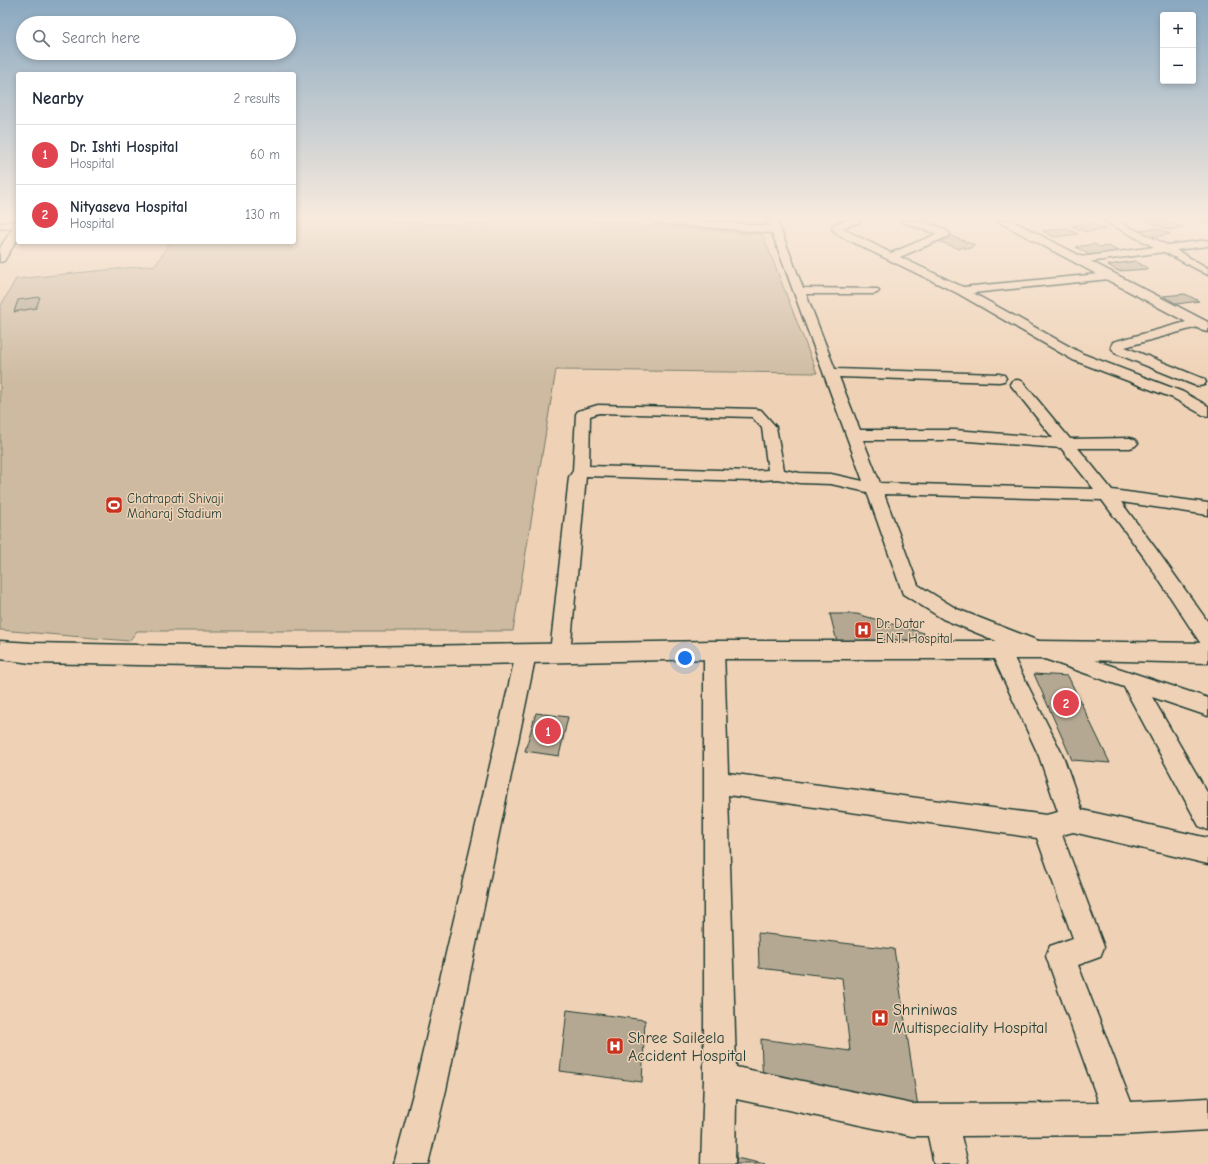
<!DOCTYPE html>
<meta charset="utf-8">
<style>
body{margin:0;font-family:"Comic Neue",sans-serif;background:#f6f6f7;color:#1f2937}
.controls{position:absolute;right:12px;top:12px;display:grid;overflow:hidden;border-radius:4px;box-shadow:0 2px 6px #0003}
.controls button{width:36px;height:36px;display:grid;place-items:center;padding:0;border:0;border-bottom:1px solid #e0e1e3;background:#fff;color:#1f2937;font:20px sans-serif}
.you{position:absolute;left:685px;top:658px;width:14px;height:14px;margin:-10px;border:3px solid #fff;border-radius:50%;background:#1a73e8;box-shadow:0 0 0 6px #1a73e833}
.badge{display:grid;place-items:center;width:26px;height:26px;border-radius:50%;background:#111827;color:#fff;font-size:13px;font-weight:700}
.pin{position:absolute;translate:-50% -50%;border:2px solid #fff;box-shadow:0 1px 4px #0006}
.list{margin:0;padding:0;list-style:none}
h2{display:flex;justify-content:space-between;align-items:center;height:52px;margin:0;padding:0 16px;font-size:17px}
h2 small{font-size:13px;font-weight:400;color:#747a83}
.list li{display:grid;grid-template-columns:26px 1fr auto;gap:12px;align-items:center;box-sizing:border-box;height:60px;padding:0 16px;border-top:1px solid #e0e1e3}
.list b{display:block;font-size:15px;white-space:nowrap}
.list p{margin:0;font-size:13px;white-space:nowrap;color:#747a83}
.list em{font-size:13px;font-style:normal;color:#747a83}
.icon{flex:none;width:22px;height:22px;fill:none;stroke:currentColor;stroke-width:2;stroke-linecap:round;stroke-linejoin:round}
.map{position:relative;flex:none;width:1208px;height:1164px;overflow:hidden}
.search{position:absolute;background:#fff;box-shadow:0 2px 6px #0003;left:16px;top:16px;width:280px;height:44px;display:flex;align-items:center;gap:10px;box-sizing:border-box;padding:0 14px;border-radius:22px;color:#747a83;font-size:15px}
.panel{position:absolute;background:#fff;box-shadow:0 2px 6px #0003;left:16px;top:72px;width:280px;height:172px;border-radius:4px}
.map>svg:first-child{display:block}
.green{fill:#cdbaa1;stroke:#767c6a}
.building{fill:#b4a892;stroke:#1f3d34}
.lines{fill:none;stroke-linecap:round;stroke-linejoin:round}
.minor-casing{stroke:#1f3d34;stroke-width:3}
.tertiary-casing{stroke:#1f3d34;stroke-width:3}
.secondary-casing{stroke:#1f3d34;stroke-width:3}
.primary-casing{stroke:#1f3d34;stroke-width:3}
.minor{fill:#efd2b6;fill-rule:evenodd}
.tertiary{fill:#efd2b6;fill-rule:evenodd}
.secondary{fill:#efd2b6;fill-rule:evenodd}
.primary{fill:#efd2b6;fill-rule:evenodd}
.labels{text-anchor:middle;stroke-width:3;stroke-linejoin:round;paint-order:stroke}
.poi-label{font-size:13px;fill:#1f3d34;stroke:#efd2b6;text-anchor:start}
.near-poi-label{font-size:16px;fill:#1f3d34;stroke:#efd2b6;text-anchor:start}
</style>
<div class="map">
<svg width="1208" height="1164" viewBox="0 0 1208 1164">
<rect width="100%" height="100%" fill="#efd2b6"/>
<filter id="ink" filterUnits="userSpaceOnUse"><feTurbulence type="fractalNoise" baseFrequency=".025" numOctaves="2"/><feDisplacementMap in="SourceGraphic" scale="8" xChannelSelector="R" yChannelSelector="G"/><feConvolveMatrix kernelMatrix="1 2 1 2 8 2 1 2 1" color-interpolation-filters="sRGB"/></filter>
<g filter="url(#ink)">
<!-- green -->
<path class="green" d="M294,220L492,225L494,220H579L763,235L817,373L556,370L513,631H137L129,641L0,630V307L16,279L156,265L170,242H294Z"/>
<!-- building -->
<path class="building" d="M1146,220H1165L1184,228L1169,230Z
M1195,220H1208V224H1205Z
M1092,222L1106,229L1086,232L1072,226Z
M1066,228L1078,234L1054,237L1043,231Z
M1157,228L1170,234L1152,237L1137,231Z
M951,236L975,245L968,249L963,247L959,249L938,241Z
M1094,244L1100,247L1108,246L1120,252L1091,256L1076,247Z
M1135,261L1149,269L1118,271L1108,265Z
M1185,294L1199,301L1177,304L1163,296Z
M40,297L36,308L14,312L18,300Z
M830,614H857L924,633V644L837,642Z
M1034,674L1068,676L1110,763L1072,760Z
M536,713L568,717L559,756L525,751Z
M758,933L894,949L918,1107L763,1086L761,1039L850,1051L842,978L759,968Z
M567,1010L645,1020L642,1082L560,1071Z
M736,1158L765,1164H736Z"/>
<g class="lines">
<defs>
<path id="minor" d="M650,220H690L770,226L767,220H777L803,288L877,289L879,291L877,293L873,294H806L835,369L999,374L1004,375L1006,378L1004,381L999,382L839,377L860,430H955L1053,438L1010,384L1012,381L1017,380L1022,381L1070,439L1130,438L1135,440L1138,443L1135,446L1130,448H1078L1112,490L1208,503V515L1121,502L1156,549L1208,622V646L1201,644L1144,557L1102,500L884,494L918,585L957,609L1046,644L1208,698V716L1152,697L1208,794V830L1199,826L1124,687L1008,646L1063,756L1082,810L1208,838V864L1073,832L1062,835L1104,947L1100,957L1078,965L1131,1102L1208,1098V1130L1121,1135L961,1136L968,1164H934L928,1136H912L736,1099L735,1164H701L704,1080V650L707,644L714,642L721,644L724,650L728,773L1046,815L1058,812L1039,756L990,650L993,644L999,642L943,619L903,594L867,492L831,484L800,483L777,479L751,481L586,476L570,653L567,659L560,661L553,659L550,653L569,477L573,471L576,414L578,411L598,405L756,409L761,410L776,427L784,470L800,473L831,474L863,481L772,233L655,223ZM599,413L752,417L762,428L768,470L751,471L589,466L590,416ZM863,440H955L1061,448L1094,489L880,483ZM728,795L1037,838L1073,938L1050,946L1046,956L1099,1103L912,1104L736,1067Z
M846,220H861L859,222L842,228L891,253L937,234L902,222L900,220C913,220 942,224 950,234L949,236L900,257L963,287L1109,273L1113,274L1115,276L1113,278L1109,279L973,293L1083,354L1183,392L1208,406V416L1203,415L1173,398L1073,360L957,293L840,236L832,229L835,224Z
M1102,220H1115L1167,245L1208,240V246L1176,250L1208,268V275L1164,252L1080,263L1076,262L1075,260L1080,257L1154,247Z
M1197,319L1201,320L1203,323L1201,326L1125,347L1204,379L1206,382L1204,385L1199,386L1194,385L1115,353L1111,347L1113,342Z
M526,646L533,648L536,654L446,1090L428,1164H394L414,1090L516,654L519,648Z"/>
<path id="tertiary" d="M18,221V227L0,229V223Z
M0,641L31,643L299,648L714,641H1039L1208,643V663L1039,659H714L299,668L31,663L0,659Z"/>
<path id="secondary" d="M997,220H1011L1208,322V332L1203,331L999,222Z"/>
<path id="primary" d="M18,225V238L4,261L0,262V248L14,226Z"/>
</defs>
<!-- minor casing -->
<use href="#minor" class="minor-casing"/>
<!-- tertiary casing -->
<use href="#tertiary" class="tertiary-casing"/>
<!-- secondary casing -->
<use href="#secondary" class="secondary-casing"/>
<!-- primary casing -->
<use href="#primary" class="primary-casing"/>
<!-- minor -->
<use href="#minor" class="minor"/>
<!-- tertiary -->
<use href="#tertiary" class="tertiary"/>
<!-- secondary -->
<use href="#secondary" class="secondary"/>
<!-- primary -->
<use href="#primary" class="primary"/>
</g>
</g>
<!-- sky -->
<linearGradient id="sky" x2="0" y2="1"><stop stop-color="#8aa8c0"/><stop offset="0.57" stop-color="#f8ebde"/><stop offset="1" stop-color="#f8ebde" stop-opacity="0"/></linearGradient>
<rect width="1208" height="383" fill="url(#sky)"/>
<!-- icons -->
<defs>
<symbol id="stadium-square" viewBox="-11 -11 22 22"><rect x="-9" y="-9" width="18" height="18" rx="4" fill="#c8321e" stroke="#efd2b6"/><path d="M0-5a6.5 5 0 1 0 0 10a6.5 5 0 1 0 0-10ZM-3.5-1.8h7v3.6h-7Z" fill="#fff"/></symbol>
<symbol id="hospital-square" viewBox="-11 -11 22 22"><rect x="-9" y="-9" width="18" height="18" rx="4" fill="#c8321e" stroke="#efd2b6"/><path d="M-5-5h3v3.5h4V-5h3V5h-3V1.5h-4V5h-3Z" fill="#fff"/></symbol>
</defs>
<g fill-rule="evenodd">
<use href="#stadium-square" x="104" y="495" width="20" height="20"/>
<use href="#hospital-square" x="853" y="620" width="20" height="20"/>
<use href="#hospital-square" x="870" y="1008" width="20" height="20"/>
<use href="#hospital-square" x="605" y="1036" width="20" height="20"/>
</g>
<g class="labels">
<!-- poi labels -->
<g class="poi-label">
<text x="127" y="503">Chatrapati Shivaji<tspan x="127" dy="15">Maharaj Stadium</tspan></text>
<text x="876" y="628">Dr. Datar<tspan x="876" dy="15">E.N.T. Hospital</tspan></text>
</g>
<!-- near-poi labels -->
<g class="near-poi-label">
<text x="893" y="1015">Shriniwas<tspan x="893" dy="18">Multispeciality Hospital</tspan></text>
<text x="628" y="1043">Shree Saileela<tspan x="628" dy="18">Accident Hospital</tspan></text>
</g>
</g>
</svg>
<div class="controls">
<button>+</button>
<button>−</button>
</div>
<div class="you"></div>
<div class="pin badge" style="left:548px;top:731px;background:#e0444e">1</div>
<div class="pin badge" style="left:1066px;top:703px;background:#e0444e">2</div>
<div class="search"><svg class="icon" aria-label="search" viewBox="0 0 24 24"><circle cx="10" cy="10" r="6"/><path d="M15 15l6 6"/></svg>Search here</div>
<section class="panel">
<h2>Nearby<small>2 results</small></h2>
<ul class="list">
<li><span class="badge" style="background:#e0444e">1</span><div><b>Dr. Ishti Hospital</b><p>Hospital</p></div><em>60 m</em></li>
<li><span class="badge" style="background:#e0444e">2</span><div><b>Nityaseva Hospital</b><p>Hospital</p></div><em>130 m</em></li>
</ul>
</section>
</div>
